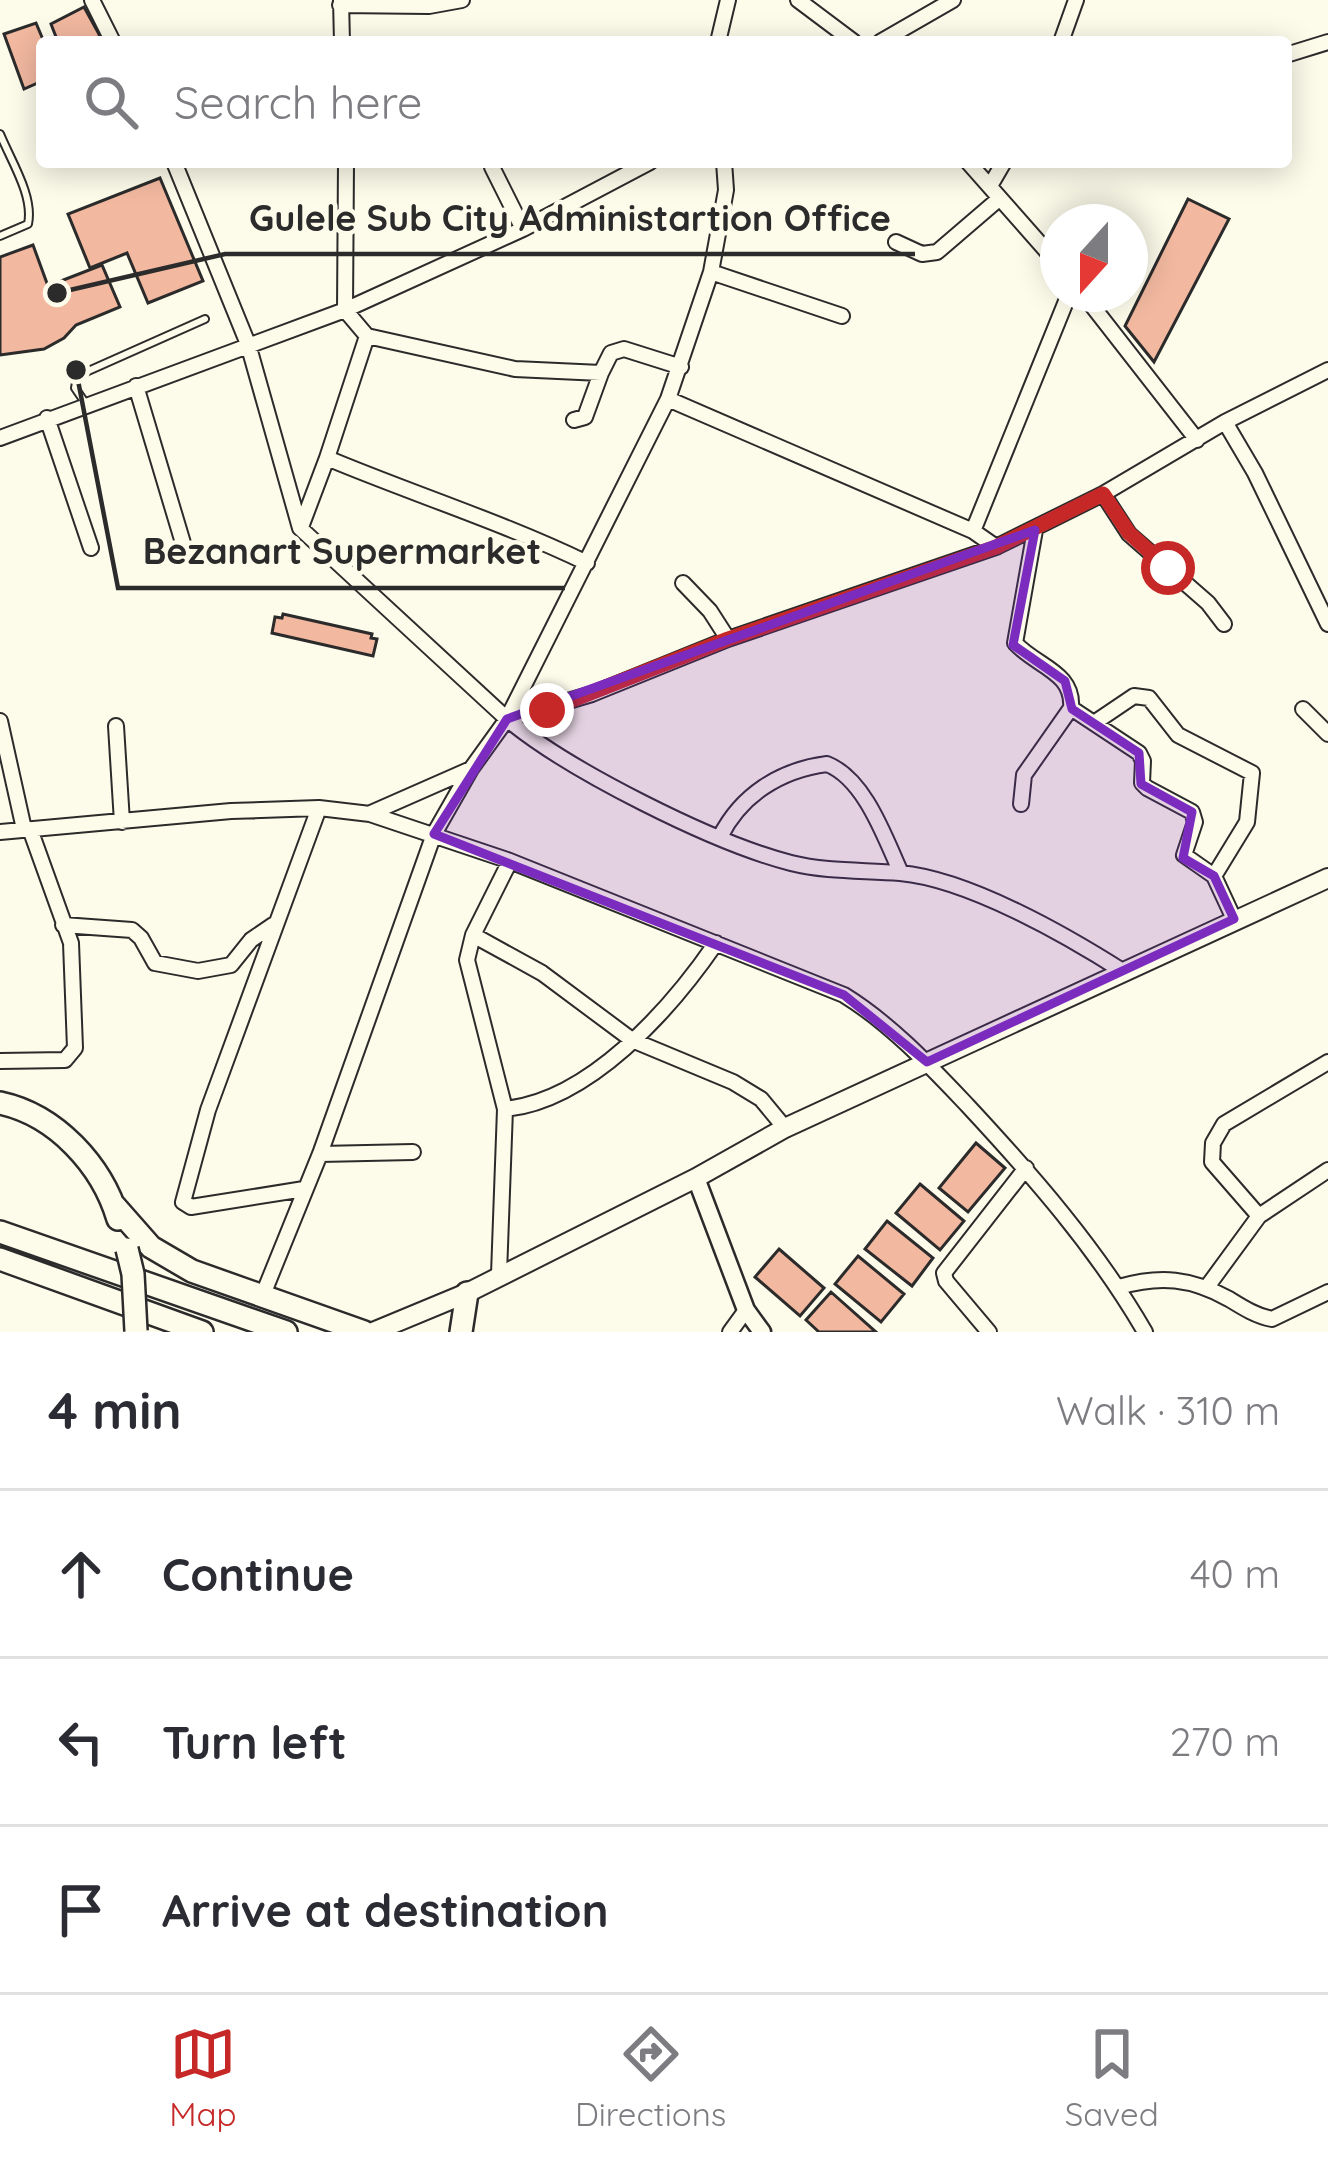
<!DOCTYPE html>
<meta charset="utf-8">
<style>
body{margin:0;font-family:Quicksand,sans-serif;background:#f7f7f7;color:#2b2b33}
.compass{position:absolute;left:1040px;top:204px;width:108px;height:108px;border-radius:50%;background:#fff;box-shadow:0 6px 30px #0003;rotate:201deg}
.stop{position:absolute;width:36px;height:36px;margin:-27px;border:9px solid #c62828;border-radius:50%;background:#fff}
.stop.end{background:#c62828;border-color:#fff;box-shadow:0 3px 12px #0008}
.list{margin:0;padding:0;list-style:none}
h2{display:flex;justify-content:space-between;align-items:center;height:156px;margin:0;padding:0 48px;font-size:51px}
h2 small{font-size:39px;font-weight:400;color:#7c7c81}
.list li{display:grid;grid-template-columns:78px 1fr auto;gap:36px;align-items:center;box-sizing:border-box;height:168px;padding:0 48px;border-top:3px solid #e1e1e2}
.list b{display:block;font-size:45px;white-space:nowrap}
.list em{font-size:39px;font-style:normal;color:#7c7c81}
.icon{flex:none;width:66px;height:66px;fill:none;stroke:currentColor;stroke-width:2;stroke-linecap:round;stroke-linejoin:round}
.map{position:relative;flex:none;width:1328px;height:1332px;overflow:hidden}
.search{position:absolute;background:#fff;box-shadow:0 6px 30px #0003;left:36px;right:36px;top:36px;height:132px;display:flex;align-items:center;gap:30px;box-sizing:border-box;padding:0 42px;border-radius:12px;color:#7c7c81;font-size:45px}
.sheet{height:660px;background:#fff}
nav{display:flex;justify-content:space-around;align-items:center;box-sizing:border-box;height:168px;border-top:3px solid #e1e1e2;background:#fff;font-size:33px;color:#7c7c81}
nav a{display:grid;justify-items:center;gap:6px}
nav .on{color:#c62828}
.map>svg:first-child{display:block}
.building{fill:#f2b8a0;stroke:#2b2b2b;stroke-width:3}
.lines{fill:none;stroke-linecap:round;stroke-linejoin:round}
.service-casing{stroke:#2b2b2b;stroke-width:10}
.minor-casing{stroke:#2b2b2b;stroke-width:18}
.tertiary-casing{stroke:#2b2b2b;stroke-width:21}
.secondary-casing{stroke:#2b2b2b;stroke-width:22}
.primary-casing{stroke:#2b2b2b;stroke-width:26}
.trunk-casing{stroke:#2b2b2b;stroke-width:26}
.service{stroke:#fdfbea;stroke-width:6}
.minor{stroke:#fdfbea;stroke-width:14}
.tertiary{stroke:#fdfbea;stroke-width:16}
.secondary{stroke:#fdfbea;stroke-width:18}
.primary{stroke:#fdfbea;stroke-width:21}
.trunk{stroke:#fdfbea;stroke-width:21}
.primary-bridge-casing{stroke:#2b2b2b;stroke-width:26;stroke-linecap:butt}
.primary-bridge{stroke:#fdfbea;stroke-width:21}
.route{stroke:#c62828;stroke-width:15}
.marked{fill:#7b2cbf;fill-opacity:0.2;stroke:#7b2cbf;stroke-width:9;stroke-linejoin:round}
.leader{fill:none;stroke:#2b2b2b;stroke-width:4.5}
.callout-dot{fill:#2b2b2b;stroke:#fdfbea;stroke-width:4.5}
.callout-label{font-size:36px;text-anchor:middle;font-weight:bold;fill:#2b2b2b;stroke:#fdfbea;stroke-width:9;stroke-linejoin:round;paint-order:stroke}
</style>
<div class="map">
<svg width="1328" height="1332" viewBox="0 0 1328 1332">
<rect width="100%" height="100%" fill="#fdfbea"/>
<!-- building -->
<path class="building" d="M84,7L100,36L89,42H58L51,24Z
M36,23L44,42L42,81L24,89L4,34Z
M160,178L203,281L148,303L127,253L90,268L68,214Z
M1188,199L1229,219L1154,362L1125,326Z
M33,245L48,286L102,265L120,307L76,325L64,338L44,349L0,355V257Z
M283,614L372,634L371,638L377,639L373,656L272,633L275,617L282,618Z
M976,1143L1005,1168L968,1212L939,1188Z
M920,1184L964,1221L940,1250L896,1213Z
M887,1221L933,1258L912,1286L865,1249Z
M779,1249L824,1288L800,1316L755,1277Z
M858,1256L904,1294L881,1322L835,1284Z
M831,1292L876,1332H819L806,1320Z"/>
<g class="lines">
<defs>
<path id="service" d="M0,134C11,161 34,196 28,224L0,236
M86,404L75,388L77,376L205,319"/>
<path id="minor" d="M92,0L113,42
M341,0L342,42
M798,0L854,42
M340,5L429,6L462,0
M718,42L728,0
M880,42L953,0
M1061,42L1076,0
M1286,55L1328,42
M174,162L248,344L300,528L507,719C568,770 713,843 791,863C827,872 863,870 900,873C968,879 1066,935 1124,972
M968,162L1058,264
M492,167L523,229
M990,186L1004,162
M896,242L922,254L937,252L1000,198
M711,272L842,316
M1083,294L1197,440
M367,336L515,369L601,373L611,353L624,349L681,367
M136,386L183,543
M668,399L973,531L996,547
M47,418L91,548
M574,420L585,417L601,373
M1225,422L1255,473L1328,624
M0,438L345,310L523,229L650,162
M327,458L367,336L345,310L346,162
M1103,494L1129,534L1208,603L1224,624
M301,527L327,458C413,494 502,522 587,563
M973,531L1069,294
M683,583L710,611L728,639
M1071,708L1139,753L1143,761L1142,783L1147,788L1192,812L1195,822L1184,855L1214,876
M1303,709L1328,734
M507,719L592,694L728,639L996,547L1103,494L1225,422L1328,370
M0,721L24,829
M1094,723L1134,696L1149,698L1178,735L1252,773L1247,822L1214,876L1234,919
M116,726L122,822
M1021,804L1024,775L1071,708C1074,672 1037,667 1015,643L1035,530
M371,813L471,769
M0,832L231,811L319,808L370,814L510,861L844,995C891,1024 930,1066 968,1106C1033,1176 1097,1249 1145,1332
M720,837C741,795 780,770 827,764C865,779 885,838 901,873
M63,925L132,930L141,938L155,963L198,971L231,965L251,940L273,925
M473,935L542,973L632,1040L733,1082L761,1099L785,1128
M0,1061L65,1060L75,1048L71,943L30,829
M505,1109C589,1101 670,1010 716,943
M320,1154L413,1152
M304,1189L191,1207L183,1202L208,1110L319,808
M1259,1216L1212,1162L1213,1143L1224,1124L1328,1062
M499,1274L505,1109L467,960L473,935L510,861
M1119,1287C1160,1275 1191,1278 1229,1299C1242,1307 1256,1316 1272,1319L1328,1292
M1207,1287L1259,1216L1328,1170
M262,1297L320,1154L434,834L471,769L507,719L668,399L711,272L726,190L724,162
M730,1332L746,1310
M989,1332L946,1281L944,1273L1026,1168"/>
<path id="tertiary" d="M696,1178L746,1310L762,1332"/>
<path id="secondary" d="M373,1332L467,1293L696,1178L785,1128L1328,878"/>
<path id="primary" d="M0,1103C56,1115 102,1165 118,1219
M114,1205L151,1247L192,1271L364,1332
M461,1332L467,1293"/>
<path id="trunk" d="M0,1232L286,1332
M0,1259L202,1332"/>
</defs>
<!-- service casing -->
<use href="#service" class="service-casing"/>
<!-- minor casing -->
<use href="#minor" class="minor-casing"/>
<!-- tertiary casing -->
<use href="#tertiary" class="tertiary-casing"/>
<!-- secondary casing -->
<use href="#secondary" class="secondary-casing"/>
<!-- primary casing -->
<use href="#primary" class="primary-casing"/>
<!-- trunk casing -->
<use href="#trunk" class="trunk-casing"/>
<!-- service -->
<use href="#service" class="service"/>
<!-- minor -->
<use href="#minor" class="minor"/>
<!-- tertiary -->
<use href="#tertiary" class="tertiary"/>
<!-- secondary -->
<use href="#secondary" class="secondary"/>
<!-- primary -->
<use href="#primary" class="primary"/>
<!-- trunk -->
<use href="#trunk" class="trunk"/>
<defs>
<path id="primary-bridge" d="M127,1249L133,1274L136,1331"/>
</defs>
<!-- primary-bridge casing -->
<use href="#primary-bridge" class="primary-bridge-casing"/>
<!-- primary-bridge -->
<use href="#primary-bridge" class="primary-bridge"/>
</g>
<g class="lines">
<!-- route -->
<path class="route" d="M547,710L728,639L996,547L1103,494L1129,533L1168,568"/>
</g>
<!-- marked area -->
<path class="marked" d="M1035,530L1013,645L1065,681L1072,709L1139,753L1141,784L1192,812L1183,858L1214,876L1234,919L927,1062L844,995L434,834L507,719Z"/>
<!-- callouts -->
<path class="leader" d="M57 293L225 254H915M76 370L118 588H565"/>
<g class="callout-dot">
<circle cx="57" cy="293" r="12"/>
<circle cx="76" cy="370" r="12"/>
</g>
<g class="callout-label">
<text x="570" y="231">Gulele Sub City Administartion Office</text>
<text x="342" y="564">Bezanart Supermarket</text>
</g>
</svg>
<svg class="compass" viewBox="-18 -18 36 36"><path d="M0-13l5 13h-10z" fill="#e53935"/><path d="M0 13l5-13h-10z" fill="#7c7c81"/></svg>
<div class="stop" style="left:1168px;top:568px"></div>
<div class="stop end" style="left:547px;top:710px"></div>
<div class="search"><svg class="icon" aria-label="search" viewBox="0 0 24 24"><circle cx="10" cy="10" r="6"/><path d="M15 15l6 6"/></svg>Search here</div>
</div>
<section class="sheet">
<h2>4 min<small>Walk · 310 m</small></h2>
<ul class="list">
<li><svg class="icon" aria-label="ahead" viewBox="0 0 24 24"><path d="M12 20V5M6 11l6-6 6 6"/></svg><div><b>Continue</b></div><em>40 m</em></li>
<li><svg class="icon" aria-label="left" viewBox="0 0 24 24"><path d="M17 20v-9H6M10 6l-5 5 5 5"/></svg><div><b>Turn left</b></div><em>270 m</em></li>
<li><svg class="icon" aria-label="arrive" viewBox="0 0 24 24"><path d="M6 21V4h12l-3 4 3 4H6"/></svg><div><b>Arrive at destination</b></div></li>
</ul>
</section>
<nav>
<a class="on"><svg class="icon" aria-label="map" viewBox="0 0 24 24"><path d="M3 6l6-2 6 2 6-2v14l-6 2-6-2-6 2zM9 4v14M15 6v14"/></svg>Map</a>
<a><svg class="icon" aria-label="directions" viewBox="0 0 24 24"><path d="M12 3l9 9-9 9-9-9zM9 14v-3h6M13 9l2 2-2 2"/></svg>Directions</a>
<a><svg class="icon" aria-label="saved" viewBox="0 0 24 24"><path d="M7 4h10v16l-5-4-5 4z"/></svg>Saved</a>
</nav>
